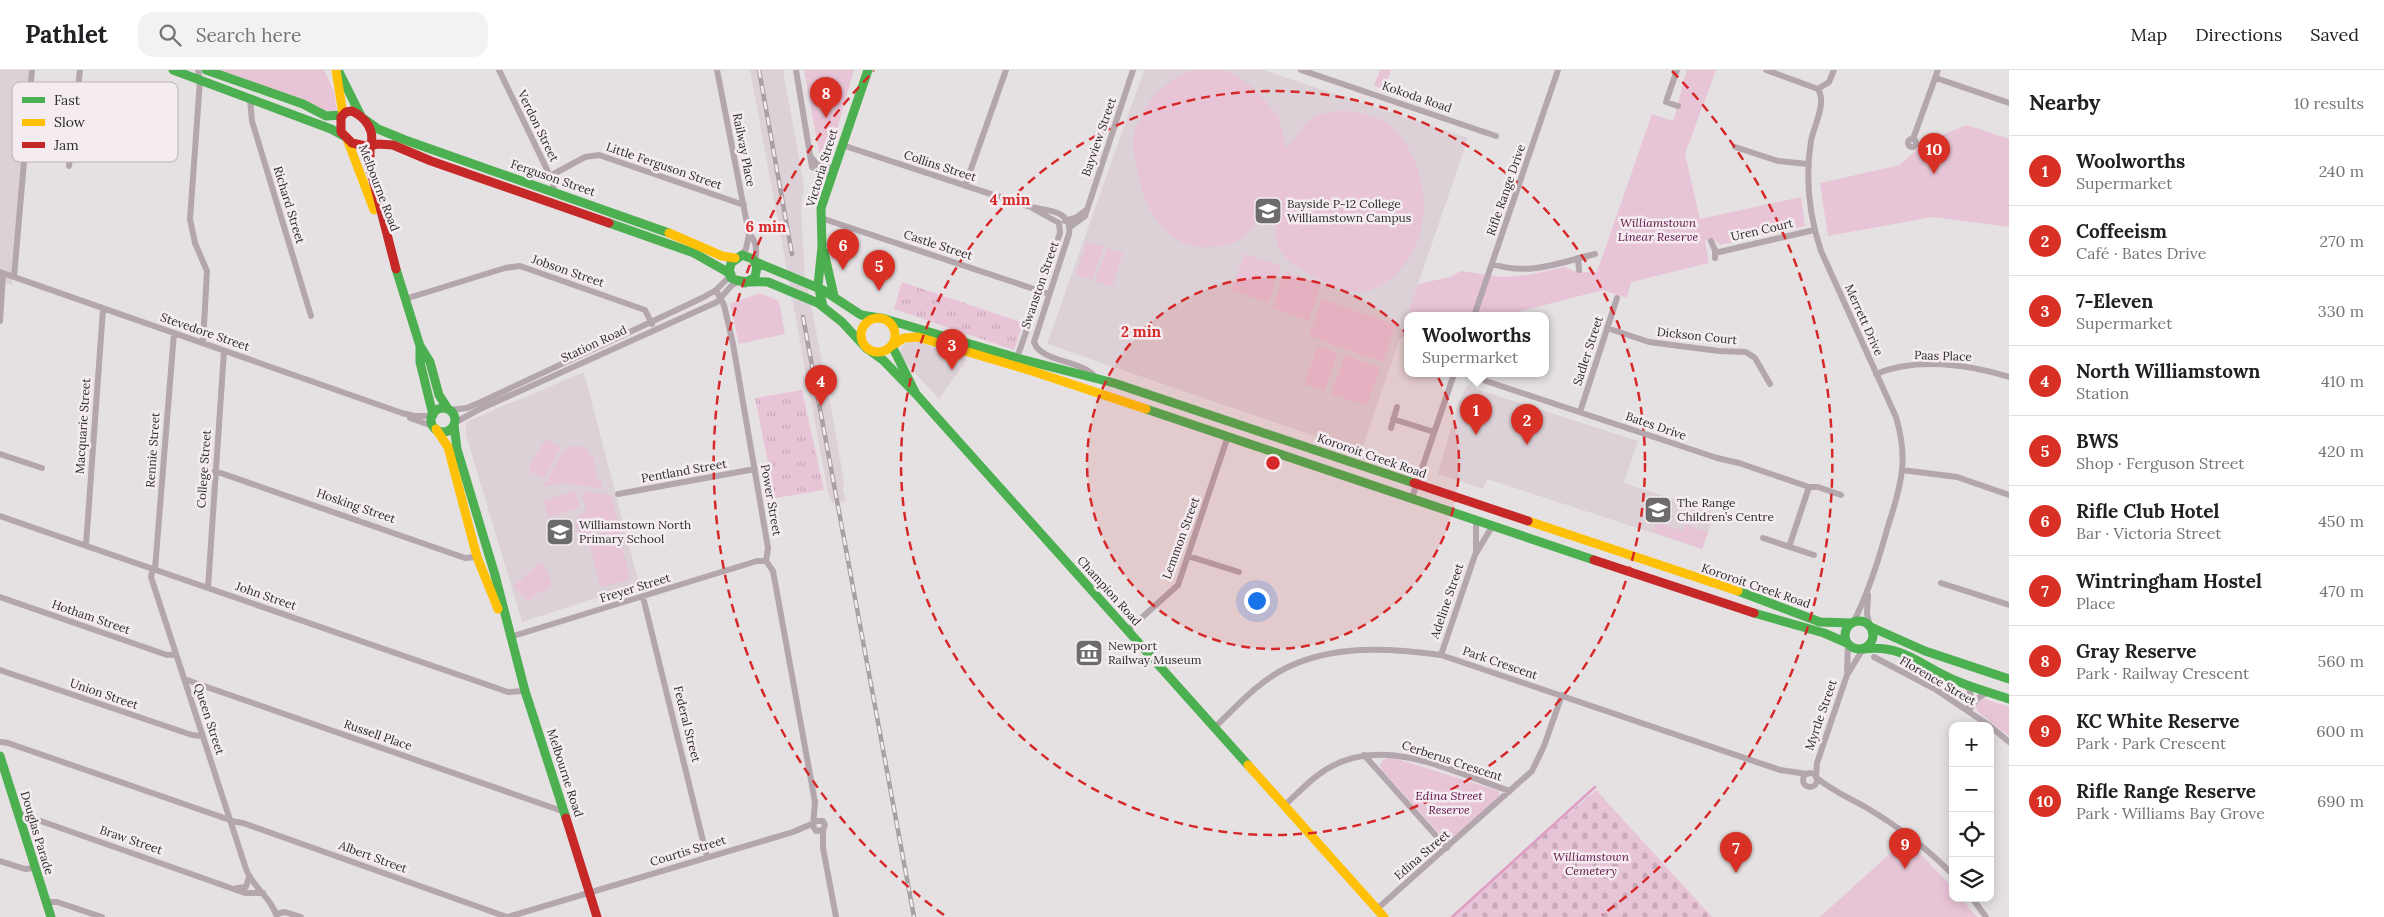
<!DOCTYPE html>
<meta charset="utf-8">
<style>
body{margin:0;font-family:Lora,serif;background:#f2f2f2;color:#202124}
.controls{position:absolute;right:15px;bottom:15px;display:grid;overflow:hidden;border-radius:10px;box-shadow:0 2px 12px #0003}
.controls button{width:45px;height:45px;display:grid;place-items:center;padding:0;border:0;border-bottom:1px solid #e0e0e0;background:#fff;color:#202124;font:25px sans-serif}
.you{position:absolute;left:1256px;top:530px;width:18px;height:18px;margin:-12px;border:4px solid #fff;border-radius:50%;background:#1a73e8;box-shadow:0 0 0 8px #1a73e833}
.badge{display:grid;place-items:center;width:32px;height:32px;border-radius:50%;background:#d93025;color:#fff;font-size:16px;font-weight:700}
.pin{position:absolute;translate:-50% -41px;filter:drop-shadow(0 1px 2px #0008)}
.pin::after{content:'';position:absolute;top:26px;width:18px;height:15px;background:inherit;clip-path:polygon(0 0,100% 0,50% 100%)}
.popup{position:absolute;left:1404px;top:242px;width:145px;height:65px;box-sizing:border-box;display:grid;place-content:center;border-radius:10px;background:#fff;filter:drop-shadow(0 1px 4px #0005);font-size:16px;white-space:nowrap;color:#757577}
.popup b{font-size:19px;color:#202124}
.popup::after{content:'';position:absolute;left:50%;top:100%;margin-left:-10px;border:10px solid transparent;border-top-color:#fff}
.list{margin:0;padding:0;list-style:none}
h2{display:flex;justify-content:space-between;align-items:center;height:65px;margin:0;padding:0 20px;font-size:21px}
h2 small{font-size:16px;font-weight:400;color:#757577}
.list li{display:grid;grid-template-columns:32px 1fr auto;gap:15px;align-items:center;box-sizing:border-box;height:70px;padding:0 20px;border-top:1px solid #e0e0e0}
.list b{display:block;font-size:19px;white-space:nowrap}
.list p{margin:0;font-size:16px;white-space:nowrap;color:#757577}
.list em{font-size:16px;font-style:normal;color:#757577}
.icon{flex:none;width:28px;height:28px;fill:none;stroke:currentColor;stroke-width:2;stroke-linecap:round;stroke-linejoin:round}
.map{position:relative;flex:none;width:2009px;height:847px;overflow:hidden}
header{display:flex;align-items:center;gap:30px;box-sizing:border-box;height:70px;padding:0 25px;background:#fff;border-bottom:1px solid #e0e0e0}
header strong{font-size:24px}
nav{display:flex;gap:28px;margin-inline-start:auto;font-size:18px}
.search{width:350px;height:45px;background:#f2f2f2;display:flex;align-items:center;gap:12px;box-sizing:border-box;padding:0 18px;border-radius:15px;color:#757577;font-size:19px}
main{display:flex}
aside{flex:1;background:#fff}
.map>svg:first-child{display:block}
.built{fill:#dcd1d7}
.grass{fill:url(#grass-tufts)}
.cemetery{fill:url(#cemetery-stones)}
.park{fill:#e8c4d7}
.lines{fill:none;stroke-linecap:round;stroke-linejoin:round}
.stream{stroke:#df9ec3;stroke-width:2.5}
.street{stroke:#b4a6ad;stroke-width:6}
.fast{stroke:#4caf50;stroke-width:9}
.slow{stroke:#ffc107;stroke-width:9}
.jam{stroke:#c62828;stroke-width:9}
.rail-casing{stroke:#a9a0a4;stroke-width:4.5}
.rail{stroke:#f4ecf0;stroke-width:2.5;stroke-dasharray:8;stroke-linecap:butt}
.ring{fill:none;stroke:#d62828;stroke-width:2.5;stroke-dasharray:9 6}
.labels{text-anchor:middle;stroke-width:5;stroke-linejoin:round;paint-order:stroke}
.street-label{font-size:12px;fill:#2e2b2d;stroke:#f4ecf0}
.poi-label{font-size:12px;fill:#2e2b2d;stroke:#f4ecf0;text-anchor:start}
.park-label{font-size:12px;font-style:italic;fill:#5f0d44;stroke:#f4ecf0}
.key{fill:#f4ecf0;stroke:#b9b2b6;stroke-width:1}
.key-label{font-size:14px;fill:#2e2b2d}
.centre{fill:#d62828;stroke:#f4ecf0;stroke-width:2.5}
.ring-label{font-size:15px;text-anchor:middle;font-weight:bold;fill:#d62828;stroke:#f4ecf0;stroke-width:5;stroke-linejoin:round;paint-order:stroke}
</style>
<header>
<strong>Pathlet</strong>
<div class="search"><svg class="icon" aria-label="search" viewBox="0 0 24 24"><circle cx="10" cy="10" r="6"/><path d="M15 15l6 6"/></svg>Search here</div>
<nav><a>Map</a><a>Directions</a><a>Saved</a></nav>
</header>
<main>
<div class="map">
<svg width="2009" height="847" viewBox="0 0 2009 847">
<defs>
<pattern id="grass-tufts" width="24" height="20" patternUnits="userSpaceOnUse" patternTransform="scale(1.25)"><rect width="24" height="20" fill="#e8c4d7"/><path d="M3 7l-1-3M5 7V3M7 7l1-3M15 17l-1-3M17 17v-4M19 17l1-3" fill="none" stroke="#c7a9b9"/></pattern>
<pattern id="cemetery-stones" width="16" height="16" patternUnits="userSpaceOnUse" patternTransform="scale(1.25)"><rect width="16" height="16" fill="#e8c4d7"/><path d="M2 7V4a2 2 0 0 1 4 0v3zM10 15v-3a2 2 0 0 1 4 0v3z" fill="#c7a9b9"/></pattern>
</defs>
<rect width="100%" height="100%" fill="#e5e1e3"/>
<!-- built -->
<path class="built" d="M0,0H29L12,215L0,211Z
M750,0H783L804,115L801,139L805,205L831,337L844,411L843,420L846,431L832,433L828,423Z
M1144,0H1263L1468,68L1361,382L1047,274Z
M914,270L967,290L939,329L903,290L900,281L904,275Z
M584,302L639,514L522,552L466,365V352Z
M1467,316L1638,371L1624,413L1715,443L1702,479L1487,409L1483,419L1438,404L1459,331Z"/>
<!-- grass -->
<path class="grass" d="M902,212L1023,253L1014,280L894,239Z
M802,320L824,420L775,428L755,328Z"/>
<!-- cemetery -->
<path class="cemetery" d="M1596,720L1712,847H1453L1519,786Z"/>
<!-- park -->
<path class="park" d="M216,0H324L334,21L337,41L330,42Z
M804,0H854L829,87H820Z
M1192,0H1223L1237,6L1253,17L1278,46L1287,79C1294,71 1299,59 1307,52C1319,41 1344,39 1358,43C1366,44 1376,47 1383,51C1395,57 1404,70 1410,82C1434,124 1427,185 1385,213C1378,217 1368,222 1360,222C1347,222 1333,216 1321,210C1269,185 1277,178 1273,127C1264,141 1257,157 1244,167C1234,175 1222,176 1211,177C1163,181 1141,132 1136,93C1135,87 1132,80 1133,74C1135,41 1162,11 1192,0Z
M1380,0H1391L1384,19L1374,16Z
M1687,0H1716L1685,84L1700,149L1801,127L1805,156L1720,175L1714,169L1705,171L1709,193L1631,212L1627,228L1603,220L1501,246H1407V265L1400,268L1418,214L1450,207L1461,201L1503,207L1528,205L1565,197L1576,202H1597L1652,44L1673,51C1679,34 1681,17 1687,0Z
M1967,55L2009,69V157L1933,147L1828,166L1820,113L1900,95L1925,72Z
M1087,172L1104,177L1092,210L1076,205Z
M1107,178L1123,183L1112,217L1095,211Z
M1245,184L1281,196L1268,233L1231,220Z
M1285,201L1321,214L1309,251L1272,238Z
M760,223L779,231L785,264L739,274L730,234Z
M1322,229L1396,255L1383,292L1309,266Z
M1318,276L1338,283L1324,321L1304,314Z
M1345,285L1380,298L1367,336L1331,324Z
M545,369L561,377L544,409L528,400Z
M570,376L587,377L588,384H591L594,388L596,405L599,407L596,408L602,413L601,419L567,413L543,417L563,381Z
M575,421L580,438L549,447L543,431Z
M585,421L611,425L619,455L579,465L575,452L586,439L582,426Z
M1656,452L1682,461L1685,454L1708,462L1702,479L1653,462Z
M618,459L630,510L600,517L588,466Z
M540,492L546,498L552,514L544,524L540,520L529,532L513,517Z
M1985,629L2009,637V666L1977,641L1976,635L1979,630Z
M1391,687L1499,721V727L1447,772L1382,700L1380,695L1383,690Z
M1906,769L1953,818V828H1961L1977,847H1820Z"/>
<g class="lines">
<!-- stream -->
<path class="stream" d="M1452,847L1595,717"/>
<!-- street -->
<path class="street" d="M198,0L200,10L190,149L195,173L207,201L203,273
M499,0L553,112L554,122
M717,0L749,164C757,171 757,182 755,191
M796,0L812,97L831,107
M1301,0L1496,66
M1677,0L1666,32L1678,36
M1766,0L1818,19
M1834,0L1829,12L1818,19C1827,33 1814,55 1811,71C1805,108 1809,145 1821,181L1896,347C1901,364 1904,382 1902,400C1900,419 1894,438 1888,456C1879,489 1869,522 1853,553
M1936,8L2009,33
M250,29L252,51L311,246
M1908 73a4 4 0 1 1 8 0a4 4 0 1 1-8 0Z
M1913,69L1938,0
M842,75L1024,135C1040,141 1073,137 1069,164L1034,272C1041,293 1082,289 1096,308
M1735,77L1778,91L1808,94
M812,88L816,93L834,99
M69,96L80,0
M550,106L585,87L599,85L744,135
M965,116L1006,0
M1032,138L1059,153
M821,148L1049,224
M1065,151L1077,147L1085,141
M1070,157L1085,146L1133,0
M1711,171L1715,180V188
M1715,183L1814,160
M742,185L746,179L749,164
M1578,188L1579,200
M1492,194C1529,206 1558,193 1595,184
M0,202L402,343L414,346H432
M14,207L32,0
M716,220L724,235L733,274L768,478L766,491
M405,229L505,198L520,196L645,240L652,254
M1474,246L1558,0
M0,251L3,204
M1607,258L1649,272L1719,281L1746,282L1755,288L1770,314
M1017,288L1060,163L1059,153
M1465,304L1717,388L1739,393L1809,417H1818L1841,425
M1876,304C1916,287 1968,294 2009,307
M450,340L467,338L481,332L702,228L716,220L731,205
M1580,342L1617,228
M410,348L435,357
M1393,349L1434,362
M454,353L478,340L717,232L732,215L738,212
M1391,358L1397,337
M0,384L42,398
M1902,400L1957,407L2009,425
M215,401L465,488L477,487
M618,424L755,399
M1412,428L1454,304
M0,446L508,622L525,621
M1763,468L1814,485
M86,475L103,239
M1789,477L1809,417
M1476,481V450
M1188,486L1239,502
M766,491L773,501L815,732L813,756L816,761L823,760L825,755L823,751H815
M153,498L151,507L246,799C253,818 271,827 277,847
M155,499L174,263
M1941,513L2009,535
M208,518L224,281
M1868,525L1867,544L1870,556
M0,527L167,585L176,584
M643,527L707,787
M1128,560L1178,515L1228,366
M510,567L757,491H766
M1441,585L1475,485L1493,455
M1874,587L1935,619L1990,656
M0,600L192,665L201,666
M1847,601L1848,574
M184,609L565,742
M1968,615L1971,626L1969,637
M1969,640L1978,628L1988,622
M1990,656L2009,672
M1214,658C1236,637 1257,613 1284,599C1333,574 1389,578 1441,585L1780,700L1807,704
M0,672L8,673L230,750
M1364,685L1447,778
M1803 710a7 7 0 1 1 14 0a7 7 0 1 1-14 0Z
M1816,707L1817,693L1847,605L1863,579
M1817,708C1832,721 1850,728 1867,738C1899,757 1927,778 1953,805
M1284,736C1295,726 1306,714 1318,705C1377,660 1449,701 1510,721
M18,743L245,823H263
M231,751L243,753L507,847
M823,760V778L836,847
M0,791L25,799L35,798
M237,818L246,817L249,807
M1972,828L1986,847
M46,832H57L102,847
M1377,839L1532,701L1544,676L1562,625
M276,844L285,842L301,847
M508,847L793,762L814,753"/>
<!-- fast -->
<path class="fast" d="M173,0L331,59L344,66
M206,0L303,34L326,46L343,45
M338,0L361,46
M364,49L378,59L405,70L669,163
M609,153L694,183L731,204
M824,182L834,226
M756,192L823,220L861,245L880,248
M396,199L420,276L430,292L439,325L448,339
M745,213L755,207L757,197L753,189L742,185L731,193L729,203L731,208C742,214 756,211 768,212L818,233L842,252L867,279
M823,236L818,215L822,177L821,138L868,0
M882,248L1017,288L1114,313L1414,413
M892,276L916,324
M420,277V292L433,345
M869,280L883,290L916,324L1248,695
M431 350a12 12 0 1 1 24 0a12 12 0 1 1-24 0Z
M1146,339L1594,490
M454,355L457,379L495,505L525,621L566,748
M1738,521L1820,552L1851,553
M1754,543L1824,563L1847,573
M1845 565a14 14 0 1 1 28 0a14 14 0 1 1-28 0Z
M1871,557L1925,581L2009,609
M1864,579C1901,574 1919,594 1950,608C1969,617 1989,622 2009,629
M0,686L51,847"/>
<!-- slow -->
<path class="slow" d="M336,0L343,44
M347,69L374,140
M669,163L722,186L735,188
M861 265a17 17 0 1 1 34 0a17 17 0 1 1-34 0Z
M893,275L904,268L918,267L1032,301L1146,339
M436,359L448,377L477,487L498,539
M1528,451L1738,521
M1248,695L1384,847"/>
<!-- jam -->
<path class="jam" d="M352,41C366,48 376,61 370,77L352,73L341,62V47L346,42Z
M371,76L378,74L393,75L431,91L609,153
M370,77V98L396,199
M1414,413L1528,451
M1594,490L1754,543
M566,748L597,847"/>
<defs>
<path id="rail" d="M759,0L792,184
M803,247L914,847"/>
</defs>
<!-- rail casing -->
<use href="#rail" class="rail-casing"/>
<!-- rail -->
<use href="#rail" class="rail"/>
</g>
<!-- distance rings -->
<circle cx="1273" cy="393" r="186" fill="#d62828" fill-opacity=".12"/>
<g class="ring">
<circle cx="1273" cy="393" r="186"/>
<circle cx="1273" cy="393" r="372"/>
<path d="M944 845A559 559 0 0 1 874 1M1672 1A559 559 0 0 1 1602 845"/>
</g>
<!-- icons -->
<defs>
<symbol id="school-square" viewBox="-11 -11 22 22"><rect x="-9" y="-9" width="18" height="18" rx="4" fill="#6e6b6d" stroke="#f4ecf0"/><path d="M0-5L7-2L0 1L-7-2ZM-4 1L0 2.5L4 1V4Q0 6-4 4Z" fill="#fff"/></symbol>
<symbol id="museum-square" viewBox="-11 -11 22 22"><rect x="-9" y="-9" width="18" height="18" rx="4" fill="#6e6b6d" stroke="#f4ecf0"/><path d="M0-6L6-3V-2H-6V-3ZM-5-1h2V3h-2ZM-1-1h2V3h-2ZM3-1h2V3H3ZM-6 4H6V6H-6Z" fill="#fff"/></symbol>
</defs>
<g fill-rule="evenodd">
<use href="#school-square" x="1252" y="125" width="32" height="32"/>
<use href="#school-square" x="1642" y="424" width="32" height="32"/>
<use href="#school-square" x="544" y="446" width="32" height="32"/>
<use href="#museum-square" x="1073" y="567" width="32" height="32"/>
</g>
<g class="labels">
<!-- street labels -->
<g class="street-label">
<text transform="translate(1417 27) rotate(19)" y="4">Kokoda Road</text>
<text transform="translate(538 56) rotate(64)" y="4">Verdon Street</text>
<text transform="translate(1099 67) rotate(-71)" y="4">Bayview Street</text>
<text transform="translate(744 80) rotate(79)" y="4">Railway Place</text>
<text transform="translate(664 96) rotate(19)" y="4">Little Ferguson Street</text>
<text transform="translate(940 96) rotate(18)" y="4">Collins Street</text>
<text transform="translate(822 98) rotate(-73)" y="4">Victoria Street</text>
<text transform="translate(553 108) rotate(19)" y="4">Ferguson Street</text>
<text transform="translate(379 118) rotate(69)" y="4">Melbourne Road</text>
<text transform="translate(1506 120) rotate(-71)" y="4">Rifle Range Drive</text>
<text transform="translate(289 135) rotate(73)" y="4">Richard Street</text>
<text transform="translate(1762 160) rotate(-13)" y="4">Uren Court</text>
<text transform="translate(938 175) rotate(18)" y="4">Castle Street</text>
<text transform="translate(568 201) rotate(19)" y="4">Jobson Street</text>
<text transform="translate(1040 215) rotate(-71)" y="4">Swanston Street</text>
<text transform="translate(1864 250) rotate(66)" y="4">Merrett Drive</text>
<text transform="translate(205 262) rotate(19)" y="4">Stevedore Street</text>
<text transform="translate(1697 266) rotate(6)" y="4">Dickson Court</text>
<text transform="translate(594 274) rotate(-25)" y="4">Station Road</text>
<text transform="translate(1588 281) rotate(-72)" y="4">Sadler Street</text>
<text transform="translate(1943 286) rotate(2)" y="4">Paas Place</text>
<text transform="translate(83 356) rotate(-86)" y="4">Macquarie Street</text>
<text transform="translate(1656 356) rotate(19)" y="4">Bates Drive</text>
<text transform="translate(153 380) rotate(-86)" y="4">Rennie Street</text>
<text transform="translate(1372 386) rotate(19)" y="4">Kororoit Creek Road</text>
<text transform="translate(204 399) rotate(-86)" y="4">College Street</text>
<text transform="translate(684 401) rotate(-10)" y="4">Pentland Street</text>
<text transform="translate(771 430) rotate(80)" y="4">Power Street</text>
<text transform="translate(356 436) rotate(19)" y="4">Hosking Street</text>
<text transform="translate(1181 468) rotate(-70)" y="4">Lemmon Street</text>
<text transform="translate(1756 516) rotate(19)" y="4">Kororoit Creek Road</text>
<text transform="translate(635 518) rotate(-17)" y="4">Freyer Street</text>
<text transform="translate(1109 521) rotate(48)" y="4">Champion Road</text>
<text transform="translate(266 526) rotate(19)" y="4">John Street</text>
<text transform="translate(1447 531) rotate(-71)" y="4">Adeline Street</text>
<text transform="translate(91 547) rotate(19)" y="4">Hotham Street</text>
<text transform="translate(1500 593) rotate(19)" y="4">Park Crescent</text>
<text transform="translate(1938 611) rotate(30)" y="4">Florence Street</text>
<text transform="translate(104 624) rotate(19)" y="4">Union Street</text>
<text transform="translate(1821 645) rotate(-71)" y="4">Myrtle Street</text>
<text transform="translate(209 649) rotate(72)" y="4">Queen Street</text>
<text transform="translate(687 654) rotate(76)" y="4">Federal Street</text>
<text transform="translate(378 665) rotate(19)" y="4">Russell Place</text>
<text transform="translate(1452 691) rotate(18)" y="4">Cerberus Crescent</text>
<text transform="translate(565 703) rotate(72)" y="4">Melbourne Road</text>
<text transform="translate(37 763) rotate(73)" y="4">Douglas Parade</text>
<text transform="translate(131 770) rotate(19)" y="4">Braw Street</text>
<text transform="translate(688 781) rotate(-17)" y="4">Courtis Street</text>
<text transform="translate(1422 785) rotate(-41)" y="4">Edina Street</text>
<text transform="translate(373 787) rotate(20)" y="4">Albert Street</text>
</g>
<!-- poi labels -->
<g class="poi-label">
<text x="1287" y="138">Bayside P-12 College<tspan x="1287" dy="14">Williamstown Campus</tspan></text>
<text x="1677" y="437">The Range<tspan x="1677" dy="14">Children’s Centre</tspan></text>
<text x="579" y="459">Williamstown North<tspan x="579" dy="14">Primary School</tspan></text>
<text x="1108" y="580">Newport<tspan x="1108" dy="14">Railway Museum</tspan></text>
</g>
<!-- park labels -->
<g class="park-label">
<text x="1658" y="157">Williamstown<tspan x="1658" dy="14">Linear Reserve</tspan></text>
<text x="1449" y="730">Edina Street<tspan x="1449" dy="14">Reserve</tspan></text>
<text x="1591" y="791">Williamstown<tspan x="1591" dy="14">Cemetery</tspan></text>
</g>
</g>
<!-- legend -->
<rect x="12" y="12" width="166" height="80" rx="8" class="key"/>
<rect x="22" y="27" width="23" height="6" fill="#4caf50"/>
<rect x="22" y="49" width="23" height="7" fill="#ffc107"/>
<rect x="22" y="72" width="23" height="6" fill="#c62828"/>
<g class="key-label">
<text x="54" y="35">Fast</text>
<text x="54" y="57">Slow</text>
<text x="54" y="80">Jam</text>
</g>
<circle cx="1273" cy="393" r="8" class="centre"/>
<g class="ring-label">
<text x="1010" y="135">4 min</text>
<text x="766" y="162">6 min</text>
<text x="1141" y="267">2 min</text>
</g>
</svg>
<div class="controls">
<button>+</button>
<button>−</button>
<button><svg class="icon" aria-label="locate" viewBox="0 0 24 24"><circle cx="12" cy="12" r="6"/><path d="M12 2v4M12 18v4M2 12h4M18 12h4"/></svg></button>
<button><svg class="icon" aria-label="layers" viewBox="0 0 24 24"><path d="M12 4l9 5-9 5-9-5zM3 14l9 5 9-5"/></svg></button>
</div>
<div class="you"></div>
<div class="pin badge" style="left:1476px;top:365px">1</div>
<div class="popup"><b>Woolworths</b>Supermarket</div>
<div class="pin badge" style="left:1527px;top:375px">2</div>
<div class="pin badge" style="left:952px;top:300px">3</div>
<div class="pin badge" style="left:821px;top:336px">4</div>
<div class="pin badge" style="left:879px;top:221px">5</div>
<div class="pin badge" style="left:843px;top:200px">6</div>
<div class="pin badge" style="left:1736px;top:803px">7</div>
<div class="pin badge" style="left:826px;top:48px">8</div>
<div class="pin badge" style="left:1905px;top:799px">9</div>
<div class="pin badge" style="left:1934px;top:104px">10</div>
</div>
<aside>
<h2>Nearby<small>10 results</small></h2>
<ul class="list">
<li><span class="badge">1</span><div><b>Woolworths</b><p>Supermarket</p></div><em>240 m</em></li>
<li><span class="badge">2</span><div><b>Coffeeism</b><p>Café · Bates Drive</p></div><em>270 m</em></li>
<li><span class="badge">3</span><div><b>7-Eleven</b><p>Supermarket</p></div><em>330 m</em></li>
<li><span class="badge">4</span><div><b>North Williamstown</b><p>Station</p></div><em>410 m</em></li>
<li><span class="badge">5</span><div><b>BWS</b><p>Shop · Ferguson Street</p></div><em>420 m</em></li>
<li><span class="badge">6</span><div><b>Rifle Club Hotel</b><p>Bar · Victoria Street</p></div><em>450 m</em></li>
<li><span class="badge">7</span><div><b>Wintringham Hostel</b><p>Place</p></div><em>470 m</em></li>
<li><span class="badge">8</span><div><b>Gray Reserve</b><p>Park · Railway Crescent</p></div><em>560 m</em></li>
<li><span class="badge">9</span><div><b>KC White Reserve</b><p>Park · Park Crescent</p></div><em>600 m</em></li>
<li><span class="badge">10</span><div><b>Rifle Range Reserve</b><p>Park · Williams Bay Grove</p></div><em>690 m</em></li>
</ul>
</aside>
</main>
